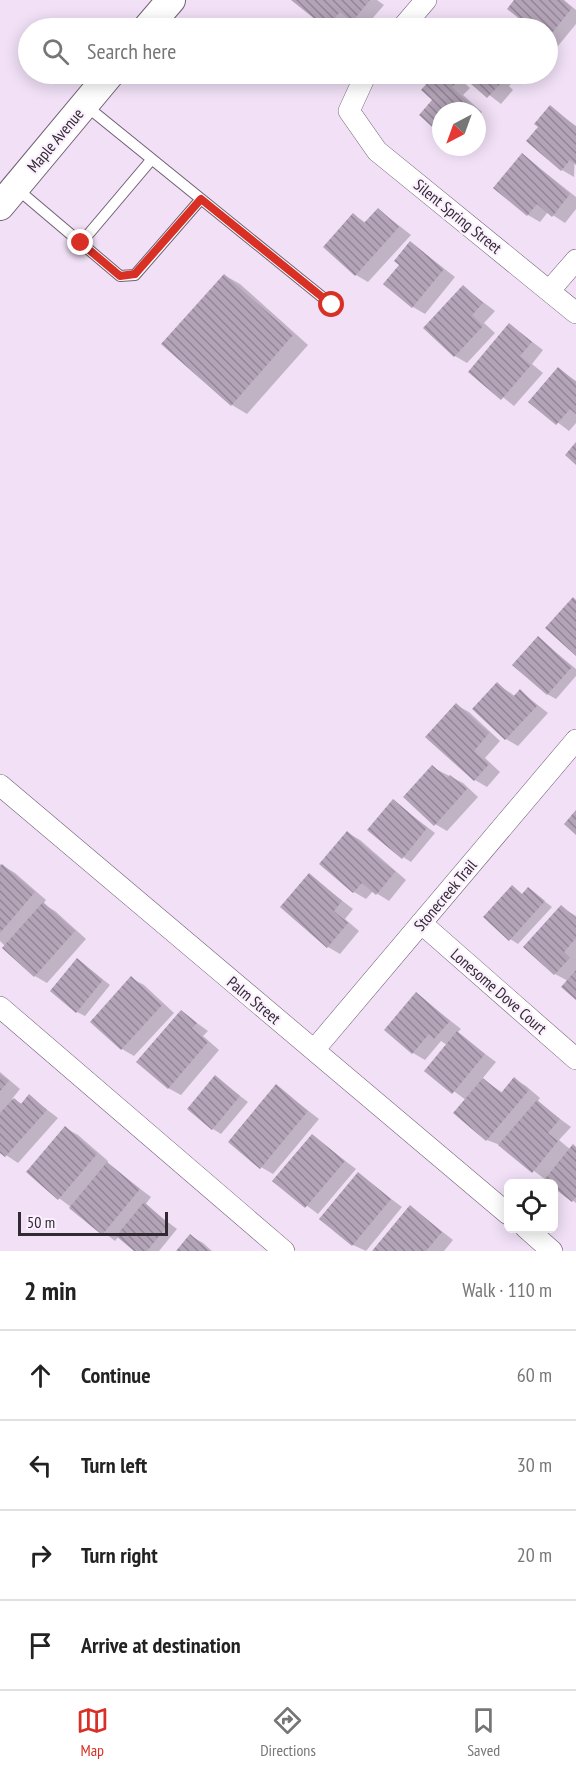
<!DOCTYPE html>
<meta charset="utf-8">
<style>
body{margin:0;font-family:"PT Sans Narrow",sans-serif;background:#f6f6f6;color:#222}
.controls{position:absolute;right:18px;bottom:18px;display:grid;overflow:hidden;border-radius:9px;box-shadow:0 3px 15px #0003}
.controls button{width:54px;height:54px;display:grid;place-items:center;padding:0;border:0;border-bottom:2px solid #e0e0e0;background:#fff;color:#222;font:30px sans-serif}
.compass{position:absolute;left:432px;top:102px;width:54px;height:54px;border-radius:50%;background:#fff;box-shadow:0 3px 15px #0003;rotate:221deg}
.scale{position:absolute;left:18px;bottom:15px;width:150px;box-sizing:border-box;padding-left:6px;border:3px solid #312a33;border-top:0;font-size:16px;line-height:21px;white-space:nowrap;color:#312a33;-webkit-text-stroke:4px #fbf0fd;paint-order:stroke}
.stop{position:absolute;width:18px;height:18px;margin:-14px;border:4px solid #d93025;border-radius:50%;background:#fff}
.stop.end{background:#d93025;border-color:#fff;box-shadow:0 2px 6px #0008}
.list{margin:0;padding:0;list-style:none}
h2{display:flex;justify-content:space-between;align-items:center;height:78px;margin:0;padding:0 24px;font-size:26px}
h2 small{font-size:20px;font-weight:400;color:#767676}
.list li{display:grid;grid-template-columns:39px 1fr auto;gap:18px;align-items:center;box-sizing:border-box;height:90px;padding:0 24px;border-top:2px solid #e0e0e0}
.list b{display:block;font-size:22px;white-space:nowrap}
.list em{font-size:20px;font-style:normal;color:#767676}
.icon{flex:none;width:33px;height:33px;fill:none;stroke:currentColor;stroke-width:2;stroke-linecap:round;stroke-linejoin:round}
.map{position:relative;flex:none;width:576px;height:1251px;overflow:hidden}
.search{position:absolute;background:#fff;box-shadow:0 3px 15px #0003;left:18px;right:18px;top:18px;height:66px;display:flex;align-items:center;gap:15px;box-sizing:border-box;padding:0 21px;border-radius:33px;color:#767676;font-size:22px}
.sheet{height:438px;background:#fff}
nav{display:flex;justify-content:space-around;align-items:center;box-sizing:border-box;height:84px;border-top:2px solid #e0e0e0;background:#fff;font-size:16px;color:#767676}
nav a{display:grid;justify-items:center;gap:3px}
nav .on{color:#d93025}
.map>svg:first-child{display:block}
.shadow{fill:#0003}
.building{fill:url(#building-back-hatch)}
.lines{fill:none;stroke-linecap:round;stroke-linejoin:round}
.lane-casing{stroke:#6f6072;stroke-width:12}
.street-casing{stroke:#6f6072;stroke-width:22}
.secondary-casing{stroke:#6f6072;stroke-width:30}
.lane{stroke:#fff;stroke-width:10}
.street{stroke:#fff;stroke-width:21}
.secondary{stroke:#fff;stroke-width:28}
.route{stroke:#d93025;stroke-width:8}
.labels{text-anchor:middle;stroke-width:4.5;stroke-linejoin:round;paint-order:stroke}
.street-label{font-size:16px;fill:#312a33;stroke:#fbf0fd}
</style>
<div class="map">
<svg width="576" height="1251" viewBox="0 0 576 1251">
<defs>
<pattern id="building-back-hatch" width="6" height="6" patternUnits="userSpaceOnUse" patternTransform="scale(1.5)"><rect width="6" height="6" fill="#b4a4b8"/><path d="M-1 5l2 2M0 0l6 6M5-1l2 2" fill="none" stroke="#938696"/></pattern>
</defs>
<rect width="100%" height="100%" fill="#f1e0f6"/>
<!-- shadow -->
<path class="shadow" d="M377,0L384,5L365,27L352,19L344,28H329L294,1Z
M516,0H564L576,10V24L558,46L548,40V28H533L509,8Z
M296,74H307L304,79Z
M438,74H454L470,88L463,95L482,112L477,118V111H441V133L434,100L423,89Z
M462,74H520L509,86L513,90L501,104Z
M550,107L576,126L574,177L562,170L540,127Z
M523,155L576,197V209L565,223L548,212L540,222L528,215Z
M378,209L411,235L368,282L356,275L354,215L366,223Z
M411,243L455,277L425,314L413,307L402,264Z
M224,275L240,284L308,345L247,414L232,405Z
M463,287L495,311L484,323L495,333L467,363L455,356L425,328Z
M510,325L543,350L532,364L543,373L514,406L470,371Z
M558,369L576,381V423L569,431L531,402Z
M538,638L576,669V676L556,699L547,694Z
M497,684L515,696L520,691L548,713L518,746L506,739Z
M456,705L469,712L500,741L485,758L500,772L487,787L475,780Z
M432,767L463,783L478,797L447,831L435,824Z
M393,801L435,833L411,862L403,857Z
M348,833L360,840L406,880L389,901L373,891L366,899L354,892Z
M0,864L15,873L46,900L43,904L55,911L86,939L47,983L35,976L0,941Z
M309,875L353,909L345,919L359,931L340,954L328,947Z
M512,887L523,895L529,889L552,907L518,944L510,939Z
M561,907L576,916V998L568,981L555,974L525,947Z
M78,960L110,985L85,1016L77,1012Z
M131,978L144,985L174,1013L134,1056L122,1049Z
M416,994L461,1029L457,1033L496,1062L482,1079L503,1093L514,1079L526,1086L540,1098L537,1102L571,1127L559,1140L571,1150L576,1148V1203L500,1145L487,1140L466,1100L426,1071L447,1045L441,1041L425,1060L413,1053Z
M182,1012L208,1031L203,1036L219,1050L181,1095L168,1088Z
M0,1072L20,1089L12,1099L22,1104L29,1096L58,1118L18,1163L0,1151Z
M215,1077L248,1102L221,1134L213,1129Z
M276,1086L319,1119L273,1174L261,1167Z
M65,1128L78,1135L108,1161L107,1164L151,1197L145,1205L177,1229L159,1251H137L119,1236L115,1241L59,1198Z
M312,1136L356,1169L318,1214L274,1181Z
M358,1174L402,1207L366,1251L353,1245L321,1219Z
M411,1207L453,1240L444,1251H374Z
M191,1236L203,1243L212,1251H178Z"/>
<!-- building -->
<path class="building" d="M291,0H370L352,22L340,12L326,28Z
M514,0H563L572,8L548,38V28H531L507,9Z
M276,19L292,28H270Z
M435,74H452L459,80L452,87L471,105L465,111H441V135L419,115L432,100L421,90Z
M460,74H502L497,78L502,82L487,98Z
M550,105L576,127V165L570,160L561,171L526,141L538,127L534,124Z
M522,153L570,194L552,217L537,204L527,216L493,188Z
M378,208L399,227L355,276L323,247L353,213L364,223Z
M410,241L444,269L412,308L383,284L399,265L394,261Z
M224,274L293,335L231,406L161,344Z
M463,285L483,303L472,315L483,326L454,357L423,328Z
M509,323L532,342L520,356L531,365L501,400L468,372Z
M558,367L576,382V414L570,409L556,425L528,402Z
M576,442V465L565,455Z
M573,597L576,600V656L545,628Z
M538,636L572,667L547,695L512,665Z
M497,682L513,697L520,689L537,706L505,740L472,709Z
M456,703L489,733L474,751L489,764L474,781L425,737Z
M432,765L447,778L450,775L467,789L434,826L403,797Z
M393,799L427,828L402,859L367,830Z
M576,810V835L564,824Z
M347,831L395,872L376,895L362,883L353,893L319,864Z
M2,864L35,892L0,933V867Z
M309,873L342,901L334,911L348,923L327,948L280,907Z
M512,885L522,894L528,887L545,901L509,941L483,917Z
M43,902L75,931L34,977L2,948Z
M561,905L576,918V938L564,952L570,958L554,975L523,947Z
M77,958L103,980L76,1013L50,991Z
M576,970V1000L561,987Z
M131,976L162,1005L121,1050L90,1022Z
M416,992L450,1021L434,1039L429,1034L412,1054L384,1030Z
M181,1010L197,1023L192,1028L208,1042L168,1089L136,1062Z
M457,1031L485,1054L452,1094L424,1071Z
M0,1074L9,1081L0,1091Z
M215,1075L240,1096L212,1130L187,1109Z
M514,1077L529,1090L486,1141L453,1113L483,1078L501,1093Z
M276,1084L308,1111L260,1169L228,1142Z
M29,1094L47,1110L5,1157L0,1153V1113L14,1098L21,1104Z
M537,1100L560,1119L548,1133L558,1141L532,1173L498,1145Z
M65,1126L97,1154L58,1200L26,1172Z
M312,1134L345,1161L305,1208L272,1181Z
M573,1144L576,1147V1197L572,1202L554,1188V1184L544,1180Z
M107,1162L140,1189L102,1235L69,1208Z
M358,1172L391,1199L352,1246L319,1219Z
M144,1202L169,1224L147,1251H134L116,1236Z
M410,1205L442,1232L426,1251H372Z
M190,1234L210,1251H176Z"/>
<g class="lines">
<defs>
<path id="lane" d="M85,105L332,305
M16,188L120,276L135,275L201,199
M81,243L152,159"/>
<path id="street" d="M402,28L426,0
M366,74L349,111L377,151L576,313
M550,290L576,260
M0,785L508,1214
M421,923L576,1059
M0,1007L284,1251
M314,1050L576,740
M526,1228L552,1251"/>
<path id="secondary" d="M147,28L171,0
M0,206L110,74"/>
</defs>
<!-- lane casing -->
<use href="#lane" class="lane-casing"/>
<!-- street casing -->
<use href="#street" class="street-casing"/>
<!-- secondary casing -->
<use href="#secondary" class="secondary-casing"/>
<!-- lane -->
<use href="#lane" class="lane"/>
<!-- street -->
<use href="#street" class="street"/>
<!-- secondary -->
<use href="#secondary" class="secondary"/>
</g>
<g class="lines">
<!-- route -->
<path class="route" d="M81,243L120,276L135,274L201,199L332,305"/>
</g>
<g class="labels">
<!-- street labels -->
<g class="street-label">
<text transform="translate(55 140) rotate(-50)" y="6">Maple Avenue</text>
<text transform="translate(458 216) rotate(39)" y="6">Silent Spring Street</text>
<text transform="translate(445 895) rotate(-50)" y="6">Stonecreek Trail</text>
<text transform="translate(499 991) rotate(41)" y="6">Lonesome Dove Court</text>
<text transform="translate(254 1000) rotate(40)" y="6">Palm Street</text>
</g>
</g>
</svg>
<div class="controls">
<button><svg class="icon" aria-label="locate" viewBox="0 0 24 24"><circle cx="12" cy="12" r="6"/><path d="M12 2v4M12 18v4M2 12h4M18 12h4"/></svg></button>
</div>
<svg class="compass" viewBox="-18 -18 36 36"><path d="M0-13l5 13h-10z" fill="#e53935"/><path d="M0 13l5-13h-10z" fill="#767676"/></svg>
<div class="scale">50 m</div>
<div class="stop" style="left:332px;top:305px"></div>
<div class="stop end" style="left:81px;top:243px"></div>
<div class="search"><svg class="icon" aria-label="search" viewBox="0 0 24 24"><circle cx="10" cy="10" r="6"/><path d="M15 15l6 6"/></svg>Search here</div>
</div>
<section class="sheet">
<h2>2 min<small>Walk · 110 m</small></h2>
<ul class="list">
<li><svg class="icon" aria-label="ahead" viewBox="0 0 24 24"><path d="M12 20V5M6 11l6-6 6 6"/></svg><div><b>Continue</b></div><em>60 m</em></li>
<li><svg class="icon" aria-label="left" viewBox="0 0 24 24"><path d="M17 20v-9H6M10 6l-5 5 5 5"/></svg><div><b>Turn left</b></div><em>30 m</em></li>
<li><svg class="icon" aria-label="right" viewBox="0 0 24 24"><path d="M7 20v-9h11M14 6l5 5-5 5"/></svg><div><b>Turn right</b></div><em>20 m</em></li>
<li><svg class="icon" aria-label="arrive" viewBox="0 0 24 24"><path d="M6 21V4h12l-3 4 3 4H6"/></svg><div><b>Arrive at destination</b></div></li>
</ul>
</section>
<nav>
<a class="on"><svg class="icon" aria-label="map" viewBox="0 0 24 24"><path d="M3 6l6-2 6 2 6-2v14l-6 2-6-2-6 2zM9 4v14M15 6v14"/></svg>Map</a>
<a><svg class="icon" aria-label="directions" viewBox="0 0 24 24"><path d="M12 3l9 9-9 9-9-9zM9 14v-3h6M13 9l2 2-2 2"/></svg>Directions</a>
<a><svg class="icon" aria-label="saved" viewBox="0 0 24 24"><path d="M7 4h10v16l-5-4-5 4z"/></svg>Saved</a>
</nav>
